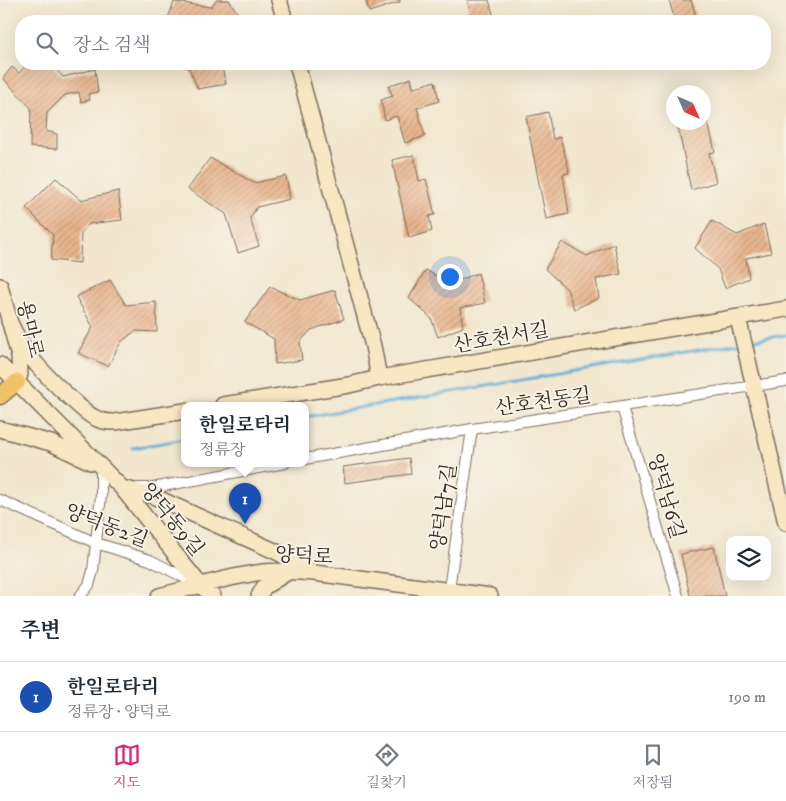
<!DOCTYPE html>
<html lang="ko">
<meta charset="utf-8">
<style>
body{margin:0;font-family:"IM FELL DW Pica","Noto Serif KR",serif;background:#f6f6f7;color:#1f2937}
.controls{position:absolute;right:15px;bottom:15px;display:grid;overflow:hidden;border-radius:10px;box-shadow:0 5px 20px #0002}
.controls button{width:45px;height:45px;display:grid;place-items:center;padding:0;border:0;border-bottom:1px solid #e0e1e3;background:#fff;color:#1f2937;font:25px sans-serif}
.compass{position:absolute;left:666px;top:85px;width:45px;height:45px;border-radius:50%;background:#fff;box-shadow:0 5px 20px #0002;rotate:135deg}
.you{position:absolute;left:449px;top:276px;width:18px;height:18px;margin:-12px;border:4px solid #fff;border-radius:50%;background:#1a73e8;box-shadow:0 0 0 8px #1a73e833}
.badge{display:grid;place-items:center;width:32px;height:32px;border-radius:50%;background:#db2777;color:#fff;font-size:16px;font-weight:700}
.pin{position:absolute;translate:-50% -41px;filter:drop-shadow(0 1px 2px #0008)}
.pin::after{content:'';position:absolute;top:26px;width:18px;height:15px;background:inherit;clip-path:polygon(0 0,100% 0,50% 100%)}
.popup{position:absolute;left:181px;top:402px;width:128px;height:65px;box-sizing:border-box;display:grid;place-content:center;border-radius:10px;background:#fff;filter:drop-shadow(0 1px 4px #0005);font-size:16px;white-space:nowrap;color:#747a83}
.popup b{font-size:19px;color:#1f2937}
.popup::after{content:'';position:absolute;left:50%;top:100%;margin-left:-10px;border:10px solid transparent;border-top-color:#fff}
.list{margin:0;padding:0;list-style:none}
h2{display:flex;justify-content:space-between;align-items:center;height:65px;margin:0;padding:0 20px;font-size:21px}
h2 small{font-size:16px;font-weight:400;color:#747a83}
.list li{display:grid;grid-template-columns:32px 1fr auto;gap:15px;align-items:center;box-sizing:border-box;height:70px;padding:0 20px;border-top:1px solid #e0e1e3}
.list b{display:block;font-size:19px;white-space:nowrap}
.list p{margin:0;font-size:16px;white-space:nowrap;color:#747a83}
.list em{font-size:16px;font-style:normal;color:#747a83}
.icon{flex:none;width:28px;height:28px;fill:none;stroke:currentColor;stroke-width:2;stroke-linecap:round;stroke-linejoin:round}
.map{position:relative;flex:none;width:786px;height:596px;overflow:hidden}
.search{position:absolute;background:#fff;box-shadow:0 5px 20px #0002;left:15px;right:15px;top:15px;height:55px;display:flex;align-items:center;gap:12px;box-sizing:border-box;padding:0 18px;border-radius:20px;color:#747a83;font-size:19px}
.sheet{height:135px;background:#fff}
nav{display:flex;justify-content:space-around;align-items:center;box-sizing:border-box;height:70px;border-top:1px solid #e0e1e3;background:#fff;font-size:14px;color:#747a83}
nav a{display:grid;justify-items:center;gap:2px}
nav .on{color:#db2777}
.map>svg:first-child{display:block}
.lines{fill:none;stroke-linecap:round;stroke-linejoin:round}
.stream{stroke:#5faed9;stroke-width:3}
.building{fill:url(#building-hatch)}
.street-casing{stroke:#7b6c5c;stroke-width:12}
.secondary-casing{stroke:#7b6c5c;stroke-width:18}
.primary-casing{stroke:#7b6c5c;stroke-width:19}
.street{stroke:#fff;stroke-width:10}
.secondary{stroke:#f9e7c3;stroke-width:15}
.primary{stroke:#f1c369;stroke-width:16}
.labels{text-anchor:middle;stroke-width:4;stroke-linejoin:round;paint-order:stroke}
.street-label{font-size:20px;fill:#3b2a1e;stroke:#f7f3e8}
</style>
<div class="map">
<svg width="786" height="596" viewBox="0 0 786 596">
<defs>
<pattern id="building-hatch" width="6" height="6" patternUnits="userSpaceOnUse" patternTransform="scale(1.25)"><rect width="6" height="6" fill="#eab68e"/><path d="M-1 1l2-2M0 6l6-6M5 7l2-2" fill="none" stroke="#bf9473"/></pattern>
</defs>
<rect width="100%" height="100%" fill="#f7f3e8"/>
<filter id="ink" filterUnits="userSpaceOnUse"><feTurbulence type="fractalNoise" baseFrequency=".02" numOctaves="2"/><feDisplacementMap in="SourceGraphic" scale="10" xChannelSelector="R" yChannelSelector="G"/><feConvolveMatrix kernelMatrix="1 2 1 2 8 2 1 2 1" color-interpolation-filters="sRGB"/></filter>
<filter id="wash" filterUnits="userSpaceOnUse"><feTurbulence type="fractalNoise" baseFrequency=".0096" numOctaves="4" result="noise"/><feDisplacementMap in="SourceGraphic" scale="20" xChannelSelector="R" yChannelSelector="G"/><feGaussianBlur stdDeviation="1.12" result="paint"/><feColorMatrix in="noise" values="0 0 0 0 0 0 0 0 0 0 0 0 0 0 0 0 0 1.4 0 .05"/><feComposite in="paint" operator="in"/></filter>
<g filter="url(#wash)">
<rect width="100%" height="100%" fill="#f2e7ce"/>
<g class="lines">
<!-- stream -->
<path class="stream" d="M747,341L786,335
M305,417L739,343
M133,448L185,439"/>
</g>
<g id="blocks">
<!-- building -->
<path class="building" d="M217,0H229L243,21H167L174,2L211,7Z
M366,0H400V2L369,12Z
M467,0H489L495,21H473Z
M669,0H691L696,16L680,21H675Z
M27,64H51L63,77L95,69L98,92L88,94L90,100L81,102L79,92L65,95L47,113L46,131L57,134V149L30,147L31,108L3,78L12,67L19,73Z
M187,64H221L226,84L198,89Z
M411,78L413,88L435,81L439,101L417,108L425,136L405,143L397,116L385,120L381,100L393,96L388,86Z
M548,112L553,139L560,137L568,166L569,173L563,174L569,214L546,219L526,117Z
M677,122H708L715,152L709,153L716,182L691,190Z
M414,155L419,181L426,179L435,215L429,216L432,231L409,238L392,160Z
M210,158L254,183L286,176L290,199L257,207L250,218L259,246L238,253L226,214L188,189Z
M56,178L81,200L118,191L122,220L89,224L81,233L80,263L51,260L53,235L26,208Z
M712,221L737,235L764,224L771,253L746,258L749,278L725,288L718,269L695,248Z
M562,242L587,256L614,244L621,274L596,279L599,298L574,309L567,289L545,269Z
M426,270L450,284L478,273L485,303L460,308L463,327L438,337L431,318L409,298Z
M110,280L126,305L156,302L157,332L135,331L121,342L108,366L78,353L93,327L76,297Z
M270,287L300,300L335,290L344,319L311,330L300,342L302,360L275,364L274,339L245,322Z
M409,458L411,474L345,483L343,467Z
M714,547L725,596H690L681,554Z"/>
</g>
</g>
<g filter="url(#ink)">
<use href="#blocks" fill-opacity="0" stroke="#7b6c5c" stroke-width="1"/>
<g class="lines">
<defs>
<path id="street" d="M622,407L678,596
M305,459L472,429L786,381
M138,488H152L285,463
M0,500L96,543L150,560L197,584
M80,596L89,585L93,571L101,495V467
M448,596L472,429"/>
<path id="secondary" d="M279,0L285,21
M297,64L373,346L379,378
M0,286L19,356L20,374L17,382
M738,318L786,523
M9,321C25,355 42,372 69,397C84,410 94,423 115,422L185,411
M0,365L122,488L201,586L213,596
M223,405L349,385L379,378L786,309
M0,429L51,443L91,462
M122,488L153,496L279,553L310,571
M159,596C192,588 229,576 263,572C280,570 297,572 314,573L490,596
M259,596L264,587L288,572"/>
<path id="primary" d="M0,396L17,382"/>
</defs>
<!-- street casing -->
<use href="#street" class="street-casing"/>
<!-- secondary casing -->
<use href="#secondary" class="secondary-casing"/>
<!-- primary casing -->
<use href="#primary" class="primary-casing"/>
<!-- street -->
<use href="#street" class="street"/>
<!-- secondary -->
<use href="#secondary" class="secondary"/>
<!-- primary -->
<use href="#primary" class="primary"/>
</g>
</g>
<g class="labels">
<!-- street labels -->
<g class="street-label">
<text transform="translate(31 329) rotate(77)" y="7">용마로</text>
<text transform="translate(501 337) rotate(-10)" y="7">산호천서길</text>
<text transform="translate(543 401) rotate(-8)" y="7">산호천동길</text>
<text transform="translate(667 496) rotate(74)" y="7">양덕남6길</text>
<text transform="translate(443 507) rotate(-82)" y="7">양덕남7길</text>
<text transform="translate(173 519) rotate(51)" y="7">양덕동9길</text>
<text transform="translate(107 525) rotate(21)" y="7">양덕동2길</text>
<text transform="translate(304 555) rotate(3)" y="7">양덕로</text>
</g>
</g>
</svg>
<div class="controls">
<button><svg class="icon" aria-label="layers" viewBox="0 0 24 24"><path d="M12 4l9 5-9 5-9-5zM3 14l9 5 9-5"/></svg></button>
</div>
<svg class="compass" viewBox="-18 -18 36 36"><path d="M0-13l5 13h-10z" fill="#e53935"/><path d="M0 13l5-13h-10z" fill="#747a83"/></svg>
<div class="you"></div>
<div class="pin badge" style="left:245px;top:524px;background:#1a4fb4">1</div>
<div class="popup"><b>한일로타리</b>정류장</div>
<div class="search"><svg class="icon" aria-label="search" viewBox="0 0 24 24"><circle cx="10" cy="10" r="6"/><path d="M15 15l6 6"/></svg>장소 검색</div>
</div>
<section class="sheet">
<h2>주변<small></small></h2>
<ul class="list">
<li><span class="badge" style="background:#1a4fb4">1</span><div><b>한일로타리</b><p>정류장 · 양덕로</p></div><em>190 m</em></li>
</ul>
</section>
<nav>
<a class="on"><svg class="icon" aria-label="map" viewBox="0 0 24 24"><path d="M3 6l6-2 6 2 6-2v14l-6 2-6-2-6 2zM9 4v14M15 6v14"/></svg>지도</a>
<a><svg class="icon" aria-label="directions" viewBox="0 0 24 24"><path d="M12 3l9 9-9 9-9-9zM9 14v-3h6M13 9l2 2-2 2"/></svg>길찾기</a>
<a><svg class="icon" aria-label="saved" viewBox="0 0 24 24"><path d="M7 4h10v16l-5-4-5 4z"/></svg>저장됨</a>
</nav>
